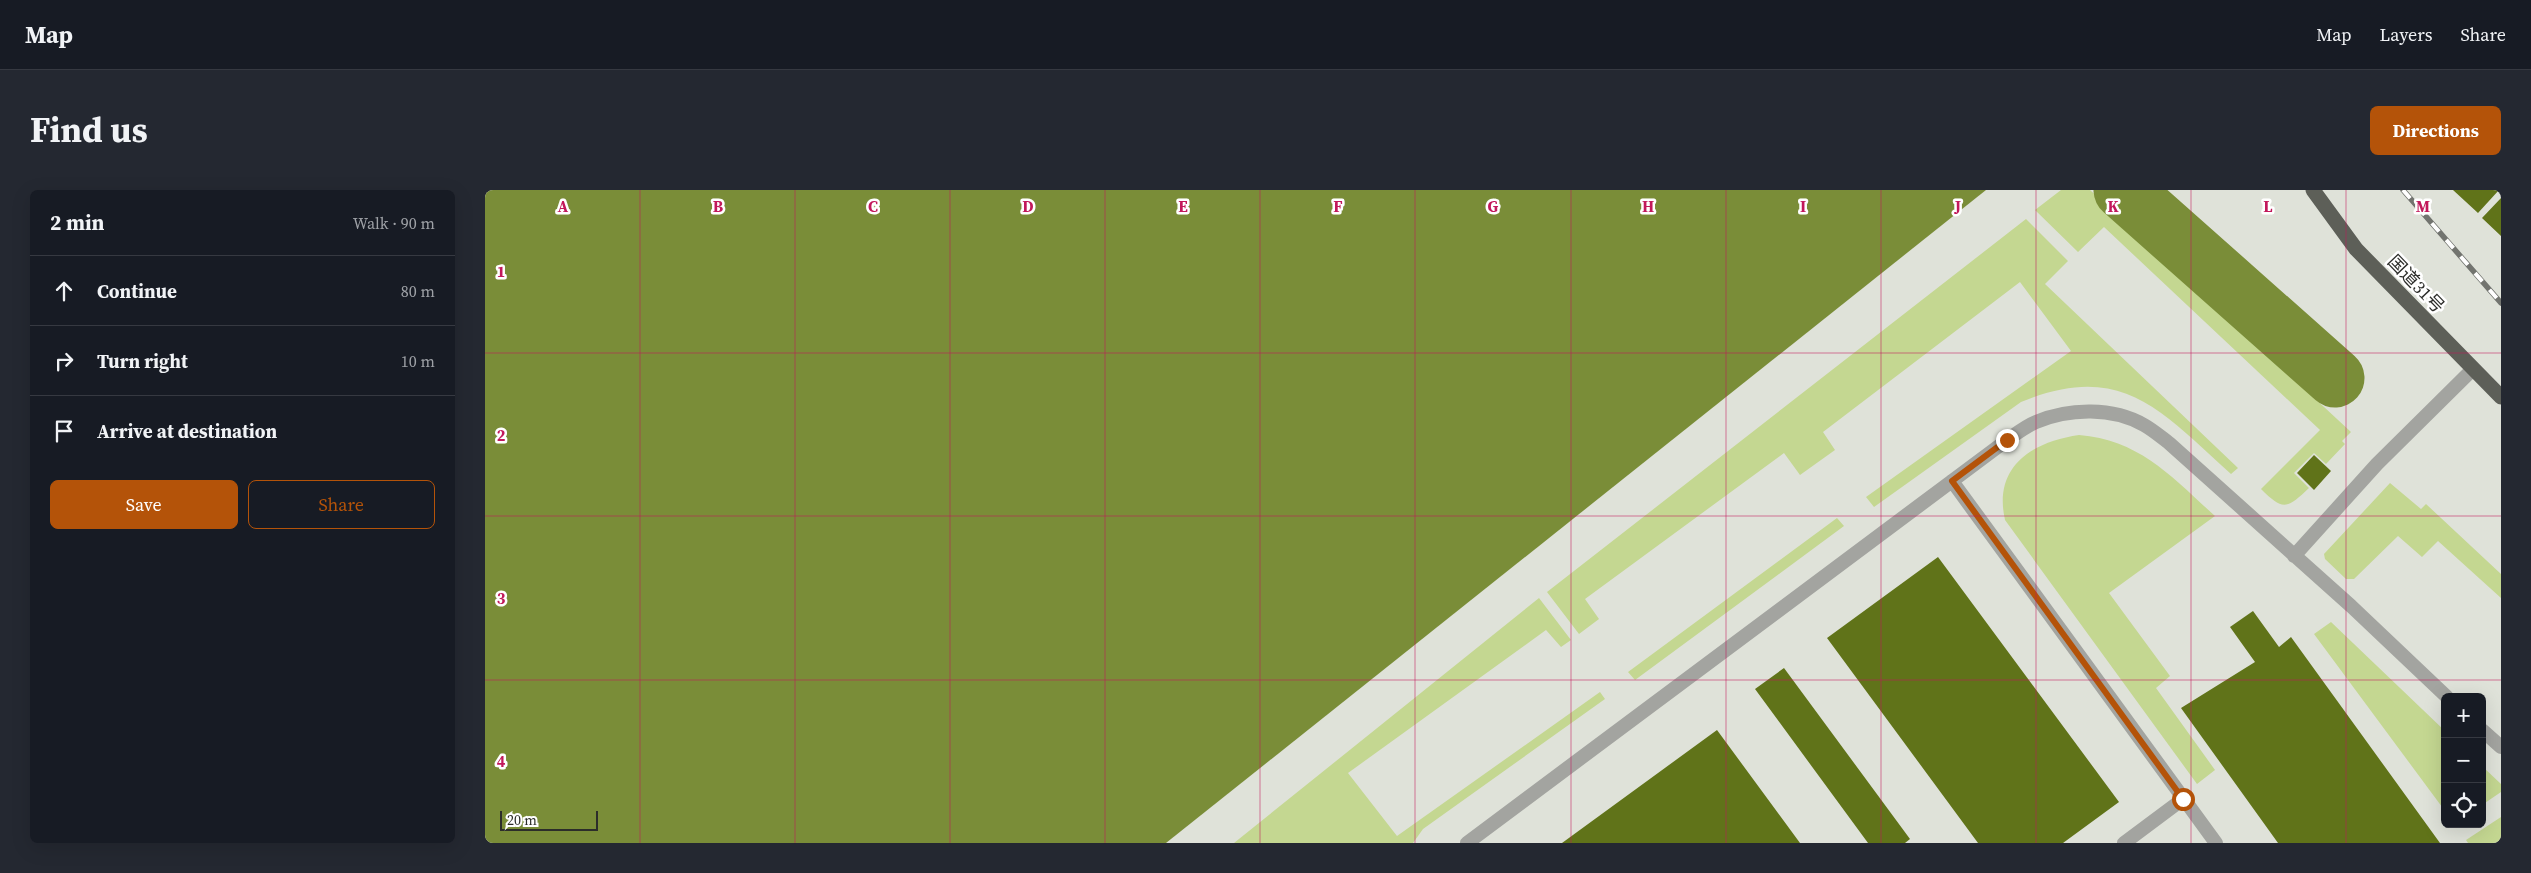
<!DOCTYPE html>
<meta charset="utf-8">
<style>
body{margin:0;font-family:"Source Serif 4","Noto Sans JP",serif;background:#242831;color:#f1f3f6}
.controls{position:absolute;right:15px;bottom:15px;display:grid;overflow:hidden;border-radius:8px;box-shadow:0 5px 20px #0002}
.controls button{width:45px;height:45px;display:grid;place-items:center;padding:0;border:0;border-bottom:1px solid #363941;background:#171b24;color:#f1f3f6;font:25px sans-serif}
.scale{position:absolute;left:15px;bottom:12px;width:98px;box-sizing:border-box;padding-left:5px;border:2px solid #2c2d2a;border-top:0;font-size:14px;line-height:18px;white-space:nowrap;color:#2c2d2a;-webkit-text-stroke:4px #fff;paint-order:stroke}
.stop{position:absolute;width:15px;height:15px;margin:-11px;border:4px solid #b45309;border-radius:50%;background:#fff}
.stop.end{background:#b45309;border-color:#fff;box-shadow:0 1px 5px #0008}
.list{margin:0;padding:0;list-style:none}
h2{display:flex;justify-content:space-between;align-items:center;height:65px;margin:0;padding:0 20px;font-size:21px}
h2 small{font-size:16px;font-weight:400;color:#9ea1a6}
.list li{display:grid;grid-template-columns:32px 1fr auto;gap:15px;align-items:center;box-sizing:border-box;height:70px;padding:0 20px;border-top:1px solid #363941}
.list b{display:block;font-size:19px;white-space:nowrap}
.list em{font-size:16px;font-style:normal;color:#9ea1a6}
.actions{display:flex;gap:10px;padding:15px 20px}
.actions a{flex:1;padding:11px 0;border:1px solid #b45309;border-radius:8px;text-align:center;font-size:18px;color:#b45309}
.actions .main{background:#b45309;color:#fff}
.icon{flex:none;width:28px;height:28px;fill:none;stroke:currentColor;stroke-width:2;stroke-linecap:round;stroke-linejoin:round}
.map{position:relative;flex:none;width:2016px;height:653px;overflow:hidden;border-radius:8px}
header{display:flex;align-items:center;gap:30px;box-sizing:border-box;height:70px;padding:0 25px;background:#171b24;border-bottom:1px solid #363941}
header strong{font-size:24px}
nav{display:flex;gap:28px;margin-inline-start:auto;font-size:18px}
.intro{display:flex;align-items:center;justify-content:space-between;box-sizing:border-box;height:120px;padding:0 30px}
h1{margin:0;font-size:35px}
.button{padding:12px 22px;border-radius:8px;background:#b45309;color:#fff;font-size:18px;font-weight:700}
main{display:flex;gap:30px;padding:0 30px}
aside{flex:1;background:#171b24;border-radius:8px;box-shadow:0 5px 20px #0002}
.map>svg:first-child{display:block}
.green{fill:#c4d791}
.water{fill:#7a8d38}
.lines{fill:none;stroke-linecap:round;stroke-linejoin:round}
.river{stroke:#7a8d38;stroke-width:59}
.building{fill:#607319}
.lane{stroke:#a3a4a0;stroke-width:14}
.highway{stroke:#5d5f58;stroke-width:15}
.rail-casing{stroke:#72746f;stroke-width:5.5}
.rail{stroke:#fff;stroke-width:4;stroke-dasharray:11;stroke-linecap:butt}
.route{stroke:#b45309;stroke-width:6}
.grid{fill:none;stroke:#c2185b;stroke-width:1;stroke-opacity:0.55}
.labels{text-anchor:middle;stroke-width:5;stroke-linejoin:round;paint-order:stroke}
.street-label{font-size:18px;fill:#2c2d2a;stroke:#fff}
.grid-label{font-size:16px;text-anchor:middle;font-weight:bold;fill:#c2185b;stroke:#fff;stroke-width:5;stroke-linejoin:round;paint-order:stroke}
</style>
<header>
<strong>Map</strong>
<nav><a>Map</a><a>Layers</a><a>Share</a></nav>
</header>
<div class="intro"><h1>Find us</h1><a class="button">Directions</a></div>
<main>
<aside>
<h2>2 min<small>Walk · 90 m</small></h2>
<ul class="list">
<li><svg class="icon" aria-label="ahead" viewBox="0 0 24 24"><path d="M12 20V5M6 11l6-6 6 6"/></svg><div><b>Continue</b></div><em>80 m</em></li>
<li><svg class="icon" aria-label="right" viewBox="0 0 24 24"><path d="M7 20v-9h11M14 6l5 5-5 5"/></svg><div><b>Turn right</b></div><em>10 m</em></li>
<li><svg class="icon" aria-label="arrive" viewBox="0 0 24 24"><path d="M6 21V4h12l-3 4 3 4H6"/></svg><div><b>Arrive at destination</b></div></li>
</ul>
<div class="actions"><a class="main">Save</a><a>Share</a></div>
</aside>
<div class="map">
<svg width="2016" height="653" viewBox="0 0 2016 653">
<rect width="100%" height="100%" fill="#dfe2d9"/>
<!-- green -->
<path class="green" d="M1576,0H1605L1866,242L1857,251L1860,254L1841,274L1829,263L1809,283L1824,298C1802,319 1798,321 1776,299L1835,240L1619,37L1593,62L1550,20Z
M1541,29L1583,71L1560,94L1753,278L1746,284C1676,221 1637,170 1536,212L1389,317L1381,307L1586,161L1535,92L1338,242L1350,260L1315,285L1299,263L1100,409L1114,429L1094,444L1062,402Z
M1594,245C1655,250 1687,287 1730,326L1624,403L1685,486L1671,498L1730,580L1712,594L1520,330C1508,277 1546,252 1594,245Z
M1905,293L1936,319L1941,314L2016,384V408L1953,351L1937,367L1913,346L1869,389H1861L1840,369L1839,364Z
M1352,328L1359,336L1150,490L1143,482Z
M1054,408L1086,450L1076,457L1061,440L863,583L912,646L1115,502L1120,509L938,639L928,653H749Z
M1846,432L1960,541V621L1829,444Z
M1997,576L2016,594V602L1997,615Z
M2016,627V653H1983L1981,650Z"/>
<!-- water -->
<path class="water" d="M0,0H1501L681,653H0Z"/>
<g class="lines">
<!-- river -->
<path class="river" d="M1638,0L1850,188"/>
</g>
<!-- building -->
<path class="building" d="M1968,0H2014L1993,23Z
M2016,8V46L1997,28Z
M1829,265L1846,281L1829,300L1812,283Z
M1453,367L1634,612L1578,653H1493L1342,448Z
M1768,421L1794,457L1806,447L1955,653H1793L1696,518L1770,472L1745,437Z
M1299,478L1425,649L1420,653H1383L1270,499Z
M1232,540L1315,653H1077Z"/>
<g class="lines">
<!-- lane -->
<path class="lane" d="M1467,291L1731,653
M1809,366L1892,274L1987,180
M1997,540L2016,557
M982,653L1522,250C1531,244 1541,236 1551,232C1584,218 1628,217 1659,235C1668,240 1676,247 1684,253L1866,416L1962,507
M1639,653L1698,609"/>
<!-- highway -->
<path class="highway" d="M1828,0L1871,59L2016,207"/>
<defs>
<path id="rail" d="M1918,0L2016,113"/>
</defs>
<!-- rail casing -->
<use href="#rail" class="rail-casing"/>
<!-- rail -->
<use href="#rail" class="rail"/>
</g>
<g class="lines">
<!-- route -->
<path class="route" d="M1522,250L1467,291L1698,609"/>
</g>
<!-- grid -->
<path class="grid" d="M155,0V653M310,0V653M465,0V653M620,0V653M775,0V653M930,0V653M1086,0V653M1241,0V653M1396,0V653M1551,0V653M1706,0V653M1861,0V653M0,163H2016M0,326H2016M0,490H2016"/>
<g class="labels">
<!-- street labels -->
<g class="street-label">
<text transform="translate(1931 94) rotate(46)" y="6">国道31号</text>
</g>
</g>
<g class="grid-label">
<text x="78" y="22">A</text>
<text x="233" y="22">B</text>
<text x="388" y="22">C</text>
<text x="543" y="22">D</text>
<text x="698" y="22">E</text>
<text x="853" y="22">F</text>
<text x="1008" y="22">G</text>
<text x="1163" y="22">H</text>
<text x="1318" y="22">I</text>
<text x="1473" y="22">J</text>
<text x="1628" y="22">K</text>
<text x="1783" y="22">L</text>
<text x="1938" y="22">M</text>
<text x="16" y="87">1</text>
<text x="16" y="251">2</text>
<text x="16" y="414">3</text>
<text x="16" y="577">4</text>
</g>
</svg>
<div class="controls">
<button>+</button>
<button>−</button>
<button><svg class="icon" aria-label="locate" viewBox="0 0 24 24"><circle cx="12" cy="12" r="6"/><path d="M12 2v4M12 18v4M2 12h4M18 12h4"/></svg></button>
</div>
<div class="scale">20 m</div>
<div class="stop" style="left:1698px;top:609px"></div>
<div class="stop end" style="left:1522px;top:250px"></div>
</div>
</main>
